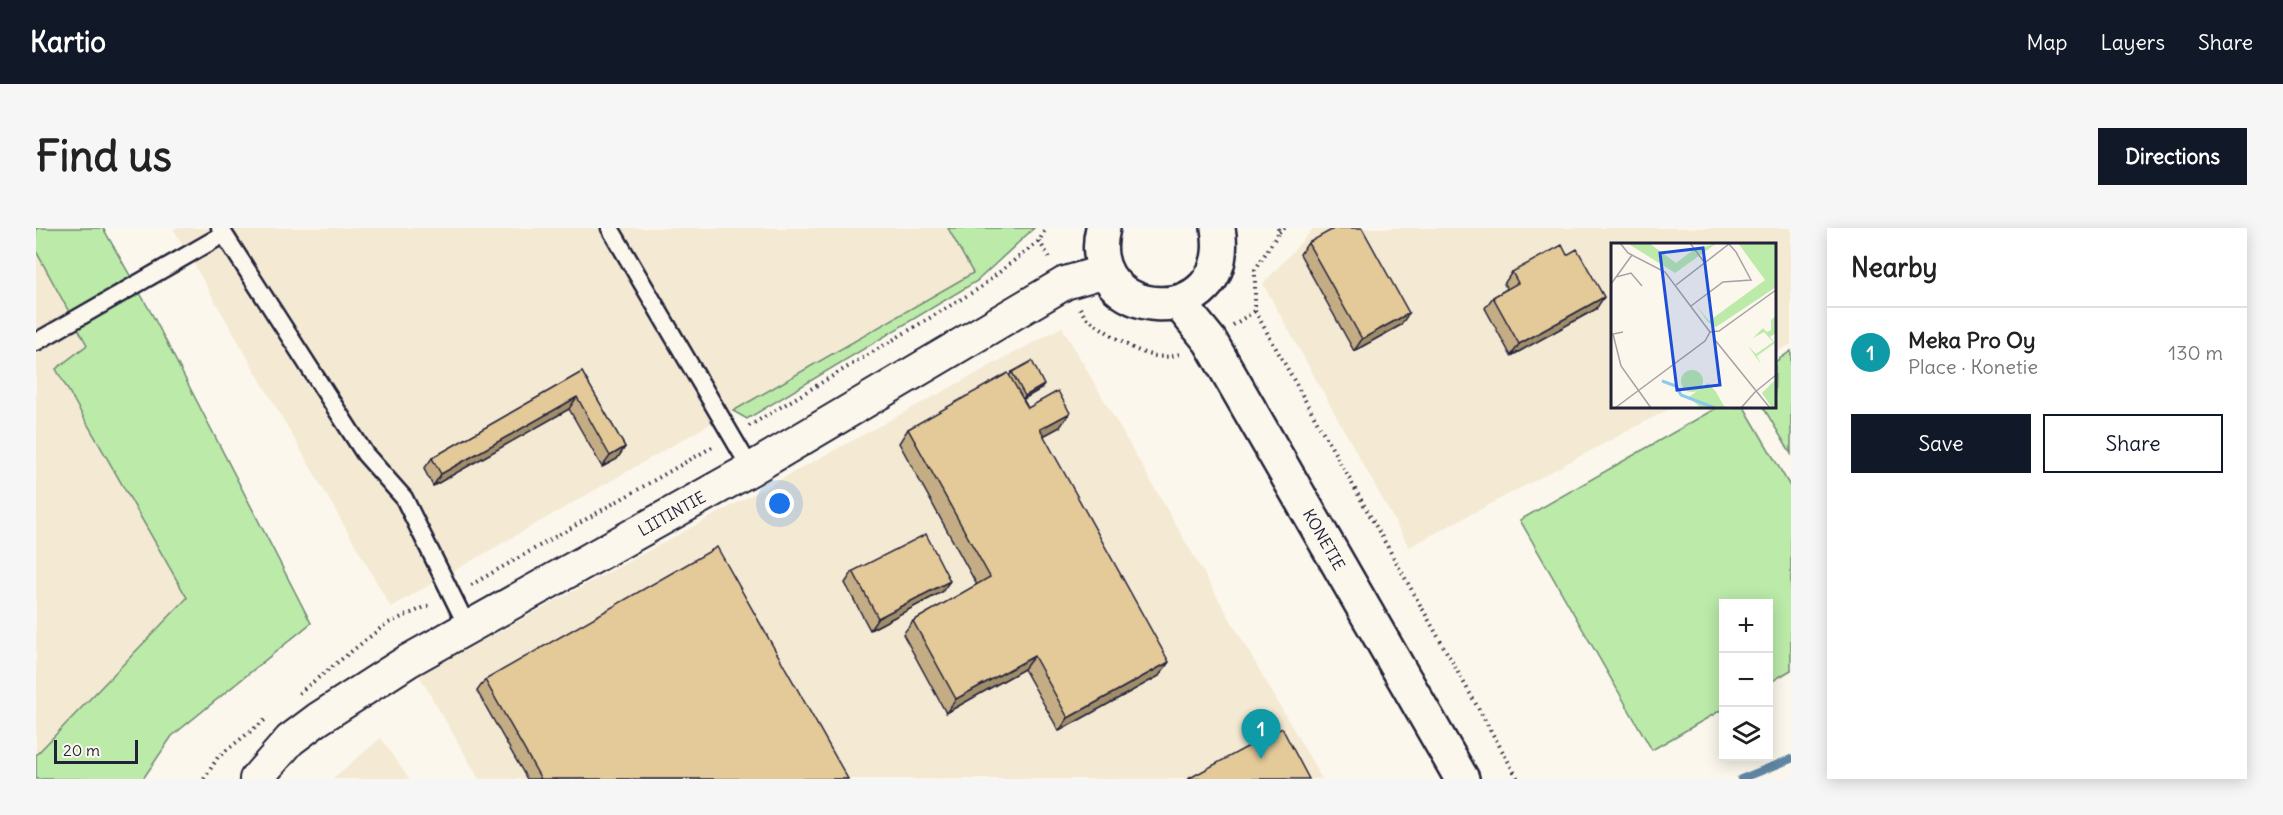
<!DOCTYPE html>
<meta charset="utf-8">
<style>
body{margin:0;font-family:Delius,sans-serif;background:#f6f6f6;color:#222}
.controls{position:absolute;right:18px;bottom:18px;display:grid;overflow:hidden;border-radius:0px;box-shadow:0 3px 15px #0003}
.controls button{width:54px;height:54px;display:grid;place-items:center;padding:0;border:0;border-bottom:2px solid #e0e0e0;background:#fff;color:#222;font:30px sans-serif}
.scale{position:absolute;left:18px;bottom:15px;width:84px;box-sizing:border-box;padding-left:6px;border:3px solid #22223b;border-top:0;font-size:16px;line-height:21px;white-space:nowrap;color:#22223b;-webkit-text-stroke:4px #fbf7ec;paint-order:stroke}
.you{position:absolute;left:744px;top:276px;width:21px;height:21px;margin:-15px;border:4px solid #fff;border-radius:50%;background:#1a73e8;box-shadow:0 0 0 9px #1a73e833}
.badge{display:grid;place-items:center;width:39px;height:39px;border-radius:50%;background:#111827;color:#fff;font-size:20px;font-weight:700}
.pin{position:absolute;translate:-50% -50px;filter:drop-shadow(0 2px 3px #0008)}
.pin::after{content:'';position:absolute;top:32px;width:21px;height:18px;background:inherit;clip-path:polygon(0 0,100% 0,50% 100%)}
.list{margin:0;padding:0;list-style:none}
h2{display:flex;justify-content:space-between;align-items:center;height:78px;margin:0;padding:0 24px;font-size:26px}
h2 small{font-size:20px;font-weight:400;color:#767676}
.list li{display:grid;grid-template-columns:39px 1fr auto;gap:18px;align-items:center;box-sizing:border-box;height:90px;padding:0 24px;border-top:2px solid #e0e0e0}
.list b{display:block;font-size:22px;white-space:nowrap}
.list p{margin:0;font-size:20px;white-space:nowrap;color:#767676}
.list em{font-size:20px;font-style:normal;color:#767676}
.actions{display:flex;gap:12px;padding:18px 24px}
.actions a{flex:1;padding:14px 0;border:2px solid #111827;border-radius:0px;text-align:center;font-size:21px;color:#111827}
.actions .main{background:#111827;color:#fff}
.icon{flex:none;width:33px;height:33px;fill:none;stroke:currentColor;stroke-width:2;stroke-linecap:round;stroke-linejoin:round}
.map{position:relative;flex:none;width:1755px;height:551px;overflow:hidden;border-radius:0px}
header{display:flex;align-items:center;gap:36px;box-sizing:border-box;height:84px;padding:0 30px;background:#111827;color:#fff}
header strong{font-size:28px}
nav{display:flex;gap:33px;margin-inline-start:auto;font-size:21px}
.intro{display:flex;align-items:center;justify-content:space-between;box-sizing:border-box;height:144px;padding:0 36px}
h1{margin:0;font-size:42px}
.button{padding:15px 27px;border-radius:0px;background:#111827;color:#fff;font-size:21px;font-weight:700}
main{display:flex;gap:36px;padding:0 36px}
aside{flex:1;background:#fff;border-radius:0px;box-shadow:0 3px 15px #0003}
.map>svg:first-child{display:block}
.built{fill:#f4e9d3}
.green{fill:#bbeaa9;stroke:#6e8672;stroke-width:1.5}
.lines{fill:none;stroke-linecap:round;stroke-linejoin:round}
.stream{stroke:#6087a5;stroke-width:8}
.lane-casing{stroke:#22223b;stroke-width:21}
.street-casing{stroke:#22223b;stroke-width:36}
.secondary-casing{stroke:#22223b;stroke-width:38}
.path{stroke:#22223b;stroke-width:4;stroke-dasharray:1.5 4.5;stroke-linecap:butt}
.lane{stroke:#fbf7ec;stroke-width:16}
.street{stroke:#fbf7ec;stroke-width:32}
.secondary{stroke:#fbf7ec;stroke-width:33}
.wall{fill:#c4ad84;stroke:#22223b;stroke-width:1.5}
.shaded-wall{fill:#a08d6b;stroke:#22223b;stroke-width:1.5}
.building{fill:#e4c999;stroke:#22223b;stroke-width:1.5}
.labels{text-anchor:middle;stroke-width:4.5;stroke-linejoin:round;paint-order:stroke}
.street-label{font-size:16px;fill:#22223b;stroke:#fbf7ec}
.inset-river{fill:none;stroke:#8acbeb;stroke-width:3}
.inset-road{fill:none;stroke:#a4a2a5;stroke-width:1.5}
.view{fill:#1d4ed8;fill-opacity:0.15;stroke:#1d4ed8;stroke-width:3}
.inset-edge{fill:none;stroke:#22223b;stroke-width:3}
</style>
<header>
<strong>Kartio</strong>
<nav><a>Map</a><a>Layers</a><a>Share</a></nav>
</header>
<div class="intro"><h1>Find us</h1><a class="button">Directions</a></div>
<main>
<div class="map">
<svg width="1755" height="551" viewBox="0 0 1755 551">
<rect width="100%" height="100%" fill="#fbf7ec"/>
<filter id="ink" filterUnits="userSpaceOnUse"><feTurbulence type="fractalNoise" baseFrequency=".0167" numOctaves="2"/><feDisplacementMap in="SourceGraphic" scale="12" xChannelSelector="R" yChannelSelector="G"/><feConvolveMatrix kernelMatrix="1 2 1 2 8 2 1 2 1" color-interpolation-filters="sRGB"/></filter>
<g filter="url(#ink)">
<!-- built -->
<path class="built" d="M137,0H912L937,45L355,379Z
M1278,0H1755V116L1739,125L1738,16H1576V178L1637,179L1373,319L1227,56Z
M0,23L51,117L20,141L152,370L0,527Z
M1026,99L1286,551H443L383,447Z
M345,510L373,551H296Z"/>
<!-- green -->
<path class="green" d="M0,0H67L117,88L275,395L136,508L107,551H0V527L151,370L20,141L51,117L0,23Z
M912,0H998L941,53L711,191L697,183L937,45Z
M1755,123V226L1727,179L1738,178L1739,134Z
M1682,179H1708L1755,260V442L1733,455L1732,376H1688L1687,481L1616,522L1484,292Z"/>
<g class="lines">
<!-- stream -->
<path class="stream" d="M1705,551L1755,531"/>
<defs>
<path id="lane" d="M184,0L329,226L368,270L432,400
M574,0L715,241
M0,114L188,6"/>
<g id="street">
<path id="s1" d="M220,551L254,512L282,491L372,433L715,241L1029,55L1070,43"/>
</g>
<g id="secondary">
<path d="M1067,0C1043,95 1200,107 1182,0"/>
<path id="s2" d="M1143,75L1174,113L1426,551"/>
</g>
</defs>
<!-- lane casing -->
<use href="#lane" class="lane-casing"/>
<!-- street casing -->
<use href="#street" class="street-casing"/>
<!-- secondary casing -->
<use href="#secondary" class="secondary-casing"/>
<!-- path -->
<path class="path" d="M1242,0L1243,4L1219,42V83L1482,551
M1243,4L1249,0
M1003,13L1014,30
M1044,80L1049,89C1076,106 1112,140 1146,125
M1197,97L1219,83
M713,198L942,61L1003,13L1010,0
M435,357L678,218
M263,465L350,396L396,376
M168,551L182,529L229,492"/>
<!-- lane -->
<use href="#lane" class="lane"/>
<!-- street -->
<use href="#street" class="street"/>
<!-- secondary -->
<use href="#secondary" class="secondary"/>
</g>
<!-- wall -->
<path class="wall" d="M1272,15L1365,97L1318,123L1264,26Z
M1476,44L1560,81L1475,128L1449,80L1457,69L1471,61L1468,56Z
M546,144L589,219L581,231L566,239L533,181L397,258L388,241L396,230Z
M976,144L1005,161L987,171L992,180L1024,199L1007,208L1123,448L1023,503L988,441L910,485L867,406L877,393L941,357L863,215L872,201L974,147Z
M817,343L906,364L834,402L809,355Z
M449,452L812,551H491L441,463Z"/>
<!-- shaded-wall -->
<path class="shaded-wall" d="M1568,69L1560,81L1475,128L1483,116Z
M1373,85L1365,97L1318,123L1326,111Z
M1008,157L1005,161L986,172L989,168Z
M541,169L533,181L397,258L405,246Z
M1034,185L1024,199L994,215L1004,201Z
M589,219L581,231L566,239L574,228Z
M914,353L906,364L834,402L842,390Z
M998,428L988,441L910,485L920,471Z
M1133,434L1123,448L1023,503L1032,490Z"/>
<!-- building -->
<path class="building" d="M1299,0H1326L1373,85L1326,111L1272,15Z
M1526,17L1531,27L1541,21L1568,69L1483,116L1457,69L1482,55L1476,44Z
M996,133L1008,157L989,168L976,144Z
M546,144L589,219L574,228L541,169L405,246L396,230Z
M972,145L992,180L1022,163L1034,185L1004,201L1133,434L1032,490L998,428L920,471L877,393L954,349L872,201Z
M890,306L914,353L842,390L817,343Z
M681,319L812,551H505L449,452Z
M1246,500L1273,551H1152Z"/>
</g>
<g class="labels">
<!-- street labels -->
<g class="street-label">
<text dy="6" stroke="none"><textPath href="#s1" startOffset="496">LIITINTIE</textPath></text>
<text dy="6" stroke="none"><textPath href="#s2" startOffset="278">KONETIE</textPath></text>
</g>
</g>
<!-- overview -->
<g transform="translate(1575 15)">
<rect width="165" height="165" fill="#fbf7ec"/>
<path d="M16,0H38L65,20L81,8L106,0L64,30ZM127,0H165V44L105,84L97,79L84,61L98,78L154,37ZM165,73V90L159,94L164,100L146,113L150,121L137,103L145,111L162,99L153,89L142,95L152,85L156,89L160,87V77ZM70 138a11 11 0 1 1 22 0a11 11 0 1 1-22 0ZM164,137L165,165H161L151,150ZM97,140L105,149L114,165H90L78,154Z" fill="#bbeaa9"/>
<path class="inset-river" d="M51,138L65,143L70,152L104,165"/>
<path class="inset-road" d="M9,0L17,10L54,29L99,89M79,0L93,19M5,34L20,30L31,43M0,41L21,12M65,42L118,1L125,9L140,37L112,39L80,63M12,89L2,91L10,123L40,165M104,97L159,165M144,149L165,132M4,165L94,98L99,89L108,88L165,47M130,165L144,149"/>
<path class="view" d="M92,5L109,142L66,147L49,10Z"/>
<rect width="165" height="165" class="inset-edge"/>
</g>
</svg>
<div class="controls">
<button>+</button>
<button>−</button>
<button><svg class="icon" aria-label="layers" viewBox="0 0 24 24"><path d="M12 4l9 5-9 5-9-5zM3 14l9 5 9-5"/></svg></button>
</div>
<div class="scale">20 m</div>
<div class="you"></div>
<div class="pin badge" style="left:1225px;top:531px;background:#0f9aa8">1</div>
</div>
<aside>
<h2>Nearby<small></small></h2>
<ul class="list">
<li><span class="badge" style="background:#0f9aa8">1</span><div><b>Meka Pro Oy</b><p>Place · Konetie</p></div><em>130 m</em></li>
</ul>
<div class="actions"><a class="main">Save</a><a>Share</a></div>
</aside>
</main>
